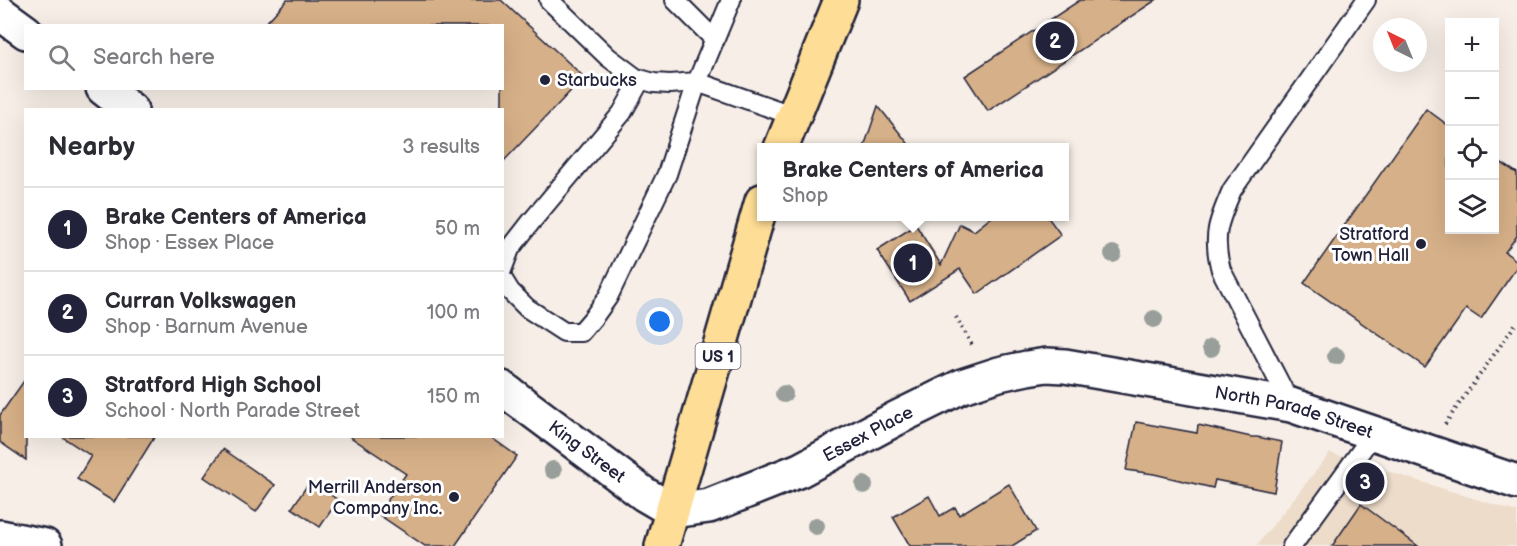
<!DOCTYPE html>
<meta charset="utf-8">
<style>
body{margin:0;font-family:"Balsamiq Sans",sans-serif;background:#f2f2f3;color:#2b2b33}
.controls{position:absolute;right:18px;top:18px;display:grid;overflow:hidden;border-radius:0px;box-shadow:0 6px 24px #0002}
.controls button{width:54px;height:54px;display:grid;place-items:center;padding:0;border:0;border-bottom:2px solid #e1e1e2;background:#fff;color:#2b2b33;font:30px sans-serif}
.compass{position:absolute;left:1373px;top:18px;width:54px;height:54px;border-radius:50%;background:#fff;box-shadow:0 6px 24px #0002;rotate:317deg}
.you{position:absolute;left:660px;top:322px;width:21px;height:21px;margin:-15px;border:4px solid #fff;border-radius:50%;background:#1a73e8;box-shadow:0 0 0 9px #1a73e833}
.badge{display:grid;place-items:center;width:39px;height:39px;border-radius:50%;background:#22223b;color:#fff;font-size:20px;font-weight:700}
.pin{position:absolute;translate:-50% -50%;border:3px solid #fff;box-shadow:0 2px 6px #0006}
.popup{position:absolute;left:757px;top:143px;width:312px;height:78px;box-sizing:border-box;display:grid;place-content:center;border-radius:0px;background:#fff;filter:drop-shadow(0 2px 4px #0005);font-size:20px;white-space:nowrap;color:#7c7c81}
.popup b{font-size:22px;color:#2b2b33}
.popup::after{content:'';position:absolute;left:50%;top:100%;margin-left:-12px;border:12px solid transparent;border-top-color:#fff}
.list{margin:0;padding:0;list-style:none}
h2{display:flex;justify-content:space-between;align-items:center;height:78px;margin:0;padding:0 24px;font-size:26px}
h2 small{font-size:20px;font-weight:400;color:#7c7c81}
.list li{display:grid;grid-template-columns:39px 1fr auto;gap:18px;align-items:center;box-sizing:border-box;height:84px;padding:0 24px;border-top:2px solid #e1e1e2}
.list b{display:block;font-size:22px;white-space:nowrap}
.list p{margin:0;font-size:20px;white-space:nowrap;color:#7c7c81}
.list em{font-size:20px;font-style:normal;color:#7c7c81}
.icon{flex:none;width:33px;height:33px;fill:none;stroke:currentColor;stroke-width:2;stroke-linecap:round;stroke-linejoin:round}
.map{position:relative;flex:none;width:1517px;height:546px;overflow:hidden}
.search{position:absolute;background:#fff;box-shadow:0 6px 24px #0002;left:24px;top:24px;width:480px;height:66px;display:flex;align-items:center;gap:15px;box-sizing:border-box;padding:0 21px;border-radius:0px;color:#7c7c81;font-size:22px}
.panel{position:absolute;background:#fff;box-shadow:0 6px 24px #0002;left:24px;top:108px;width:480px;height:330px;border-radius:0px}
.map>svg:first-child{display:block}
.built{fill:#eddcca}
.building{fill:#d6b088;stroke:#22223b;stroke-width:1.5}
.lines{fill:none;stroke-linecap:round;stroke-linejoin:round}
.service-casing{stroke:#22223b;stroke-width:22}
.minor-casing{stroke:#22223b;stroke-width:38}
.secondary-casing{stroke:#22223b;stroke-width:38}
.primary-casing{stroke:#22223b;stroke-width:38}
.path{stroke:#22223b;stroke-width:4;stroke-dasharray:1.5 4.5;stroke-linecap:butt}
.service{stroke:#fff;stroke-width:18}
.minor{stroke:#fff;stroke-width:33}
.secondary{stroke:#fff;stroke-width:33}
.primary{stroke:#fedd96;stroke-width:33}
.tree{fill:#989e9a}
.poi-dot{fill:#22223b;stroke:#fff;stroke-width:2}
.labels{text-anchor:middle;stroke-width:6;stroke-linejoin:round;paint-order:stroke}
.shield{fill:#fff;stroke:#646476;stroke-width:1.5}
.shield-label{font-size:16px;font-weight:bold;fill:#22223b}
.poi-label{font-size:18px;fill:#22223b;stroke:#fff;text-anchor:end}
.street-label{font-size:18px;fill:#22223b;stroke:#fff}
</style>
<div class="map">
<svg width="1517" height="546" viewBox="0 0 1517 546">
<rect width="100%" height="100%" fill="#f7efe7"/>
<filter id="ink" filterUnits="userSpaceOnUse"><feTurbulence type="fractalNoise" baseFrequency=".0167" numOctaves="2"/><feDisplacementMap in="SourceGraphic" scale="12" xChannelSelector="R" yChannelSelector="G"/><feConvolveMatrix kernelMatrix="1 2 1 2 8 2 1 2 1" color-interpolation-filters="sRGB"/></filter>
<g filter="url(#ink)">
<!-- built -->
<path class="built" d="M1330,453L1517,512V546H1256Z"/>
<!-- building -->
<path class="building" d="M287,0H501L584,77L502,163V26H263Z
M1080,0H1156L988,111L965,76Z
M878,106L911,147H864Z
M1426,109L1449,126V230H1494V158L1517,173V236L1505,252L1517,261V267L1481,319L1466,309L1425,367L1304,283Z
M993,216H1047L1061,235L977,294L960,269L910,301L877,250L916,225L941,265L960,224L974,231Z
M26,378V460L0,442V415Z
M1136,422L1197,433L1198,425L1251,437H1257L1282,442L1274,492L1215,480L1213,488L1154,474L1126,470Z
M61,436H155L114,502L77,479L91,456Z
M349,436H489L517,456L455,546H425L378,514L406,474Z
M223,449L275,485L256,512L204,477Z
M310,481L338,500L320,527L292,508Z
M1009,484L1036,531L1012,546H910L893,517L929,496L940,516L955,507L959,515Z
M1361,504L1418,546H1332Z"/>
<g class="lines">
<defs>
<path id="service" d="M549,0L608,57L636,78L654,83L670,84L697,82L794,116
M675,0L715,40
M502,270L510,249L531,222L622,113L641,79
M502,278L510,291L527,308L564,332H581L593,318L608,297L667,174L697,82L731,0
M1291,405L1221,270C1212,236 1218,222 1232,190L1366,0
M1292,546L1374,433"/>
<g id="minor">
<path d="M0,13L26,32"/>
<path d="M103,88L131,110"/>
<path id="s1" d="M502,388L644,494L673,511L709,506L800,470L897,418L962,386L999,374L1027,368L1047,365L1065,366L1291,405L1517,482"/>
</g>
<path id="secondary" d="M0,537L45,546"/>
<path id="primary" d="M781,148L841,0
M662,546L762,201"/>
</defs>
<!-- service casing -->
<use href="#service" class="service-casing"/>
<!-- minor casing -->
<use href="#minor" class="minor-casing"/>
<!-- secondary casing -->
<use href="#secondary" class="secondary-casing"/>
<!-- primary casing -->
<use href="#primary" class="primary-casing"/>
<!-- path -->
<path class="path" d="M956,317L973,347
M1445,424L1517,322"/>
<!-- service -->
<use href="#service" class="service"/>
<!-- minor -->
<use href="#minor" class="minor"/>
<!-- secondary -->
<use href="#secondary" class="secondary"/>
<!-- primary -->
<use href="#primary" class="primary"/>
</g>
<!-- trees -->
<g class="tree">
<circle cx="1113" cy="254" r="9"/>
<circle cx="1154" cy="319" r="9"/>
<circle cx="1211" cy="348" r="9"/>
<circle cx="1336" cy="356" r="9"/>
<circle cx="784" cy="394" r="9"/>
<circle cx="553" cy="470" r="9"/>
<circle cx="864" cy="485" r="9"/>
<circle cx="816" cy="526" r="9"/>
</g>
</g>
<!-- markers -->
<g class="poi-dot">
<circle cx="545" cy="80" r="6"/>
<circle cx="1421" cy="244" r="6"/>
<circle cx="454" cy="497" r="6"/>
</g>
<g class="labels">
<!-- shield labels -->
<rect class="shield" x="695.5" y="343" width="45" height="26" rx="4.5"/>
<g class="shield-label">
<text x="718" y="362">US 1</text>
</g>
<!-- poi labels -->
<g class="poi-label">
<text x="557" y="86" text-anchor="start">Starbucks</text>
<text x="1409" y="240">Stratford<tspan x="1409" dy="21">Town Hall</tspan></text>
<text x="442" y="493">Merrill Anderson<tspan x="442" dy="21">Company Inc.</tspan></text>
</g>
<!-- street labels -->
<g class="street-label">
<text dy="6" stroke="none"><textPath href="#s1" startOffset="867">North Parade Street</textPath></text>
<text dy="6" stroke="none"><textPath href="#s1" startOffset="422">Essex Place</textPath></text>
<text dy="6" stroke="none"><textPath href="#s1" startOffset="106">King Street</textPath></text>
</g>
</g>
</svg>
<div class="controls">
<button>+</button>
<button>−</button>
<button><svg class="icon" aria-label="locate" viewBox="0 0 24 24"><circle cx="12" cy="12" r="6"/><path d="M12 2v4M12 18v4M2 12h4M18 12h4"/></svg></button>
<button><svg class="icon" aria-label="layers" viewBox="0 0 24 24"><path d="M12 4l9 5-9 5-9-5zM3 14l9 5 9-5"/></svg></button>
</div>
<svg class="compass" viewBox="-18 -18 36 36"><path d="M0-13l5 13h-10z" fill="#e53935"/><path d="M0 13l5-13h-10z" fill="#7c7c81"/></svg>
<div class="you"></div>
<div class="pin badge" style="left:913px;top:263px">1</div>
<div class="popup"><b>Brake Centers of America</b>Shop</div>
<div class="pin badge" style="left:1055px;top:41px">2</div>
<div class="pin badge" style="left:1365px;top:482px">3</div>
<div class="search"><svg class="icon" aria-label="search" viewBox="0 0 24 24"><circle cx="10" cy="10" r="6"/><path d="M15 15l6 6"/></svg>Search here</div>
<section class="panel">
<h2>Nearby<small>3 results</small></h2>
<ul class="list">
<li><span class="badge">1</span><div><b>Brake Centers of America</b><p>Shop · Essex Place</p></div><em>50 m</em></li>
<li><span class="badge">2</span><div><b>Curran Volkswagen</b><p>Shop · Barnum Avenue</p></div><em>100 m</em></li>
<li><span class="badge">3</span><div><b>Stratford High School</b><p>School · North Parade Street</p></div><em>150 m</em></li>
</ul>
</section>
</div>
